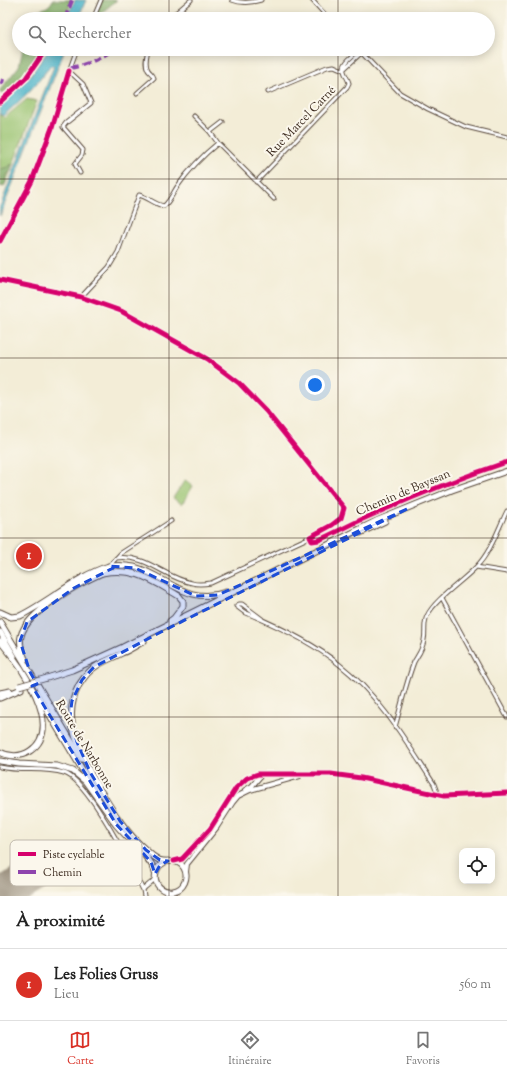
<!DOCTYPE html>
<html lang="fr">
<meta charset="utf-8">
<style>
body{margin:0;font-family:"Sorts Mill Goudy",serif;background:#f2f2f2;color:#222}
.controls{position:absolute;right:12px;bottom:12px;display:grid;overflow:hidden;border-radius:8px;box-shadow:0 2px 10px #0003}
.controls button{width:36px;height:36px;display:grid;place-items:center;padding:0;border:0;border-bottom:1px solid #e0e0e0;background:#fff;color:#222;font:20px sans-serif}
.you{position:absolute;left:315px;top:385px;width:14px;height:14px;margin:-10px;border:3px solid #fff;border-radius:50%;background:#1a73e8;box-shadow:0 0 0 6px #1a73e833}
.badge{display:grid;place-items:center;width:26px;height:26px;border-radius:50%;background:#d93025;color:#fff;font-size:13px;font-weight:700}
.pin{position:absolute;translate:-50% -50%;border:2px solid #fff;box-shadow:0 1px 4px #0006}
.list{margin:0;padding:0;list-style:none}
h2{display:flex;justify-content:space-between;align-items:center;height:52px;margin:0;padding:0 16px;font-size:17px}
h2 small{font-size:13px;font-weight:400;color:#767676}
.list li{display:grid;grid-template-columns:26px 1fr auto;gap:12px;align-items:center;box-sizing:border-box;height:72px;padding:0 16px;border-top:1px solid #e0e0e0}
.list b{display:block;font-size:15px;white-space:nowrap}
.list p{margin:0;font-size:13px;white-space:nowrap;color:#767676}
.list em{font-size:13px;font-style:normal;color:#767676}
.icon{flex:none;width:22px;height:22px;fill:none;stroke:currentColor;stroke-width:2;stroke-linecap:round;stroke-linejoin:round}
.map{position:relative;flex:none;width:507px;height:896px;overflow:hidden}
.search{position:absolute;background:#fff;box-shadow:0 2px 10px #0003;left:12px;right:12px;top:12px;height:44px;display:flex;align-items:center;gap:10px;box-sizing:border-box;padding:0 14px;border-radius:22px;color:#767676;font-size:15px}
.sheet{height:124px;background:#fff}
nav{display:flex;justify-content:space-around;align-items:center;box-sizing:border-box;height:56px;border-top:1px solid #e0e0e0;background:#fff;font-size:11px;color:#767676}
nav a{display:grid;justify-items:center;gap:2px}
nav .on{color:#d93025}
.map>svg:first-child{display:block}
.green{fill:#98c26e;stroke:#6a7646}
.forest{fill:#7aa861;stroke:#5a6940}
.water{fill:#4ab2c8;stroke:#426e73}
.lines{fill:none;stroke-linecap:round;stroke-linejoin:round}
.runway{stroke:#978c7a;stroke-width:27}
.minor-casing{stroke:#57473a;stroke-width:5}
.tertiary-casing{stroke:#57473a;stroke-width:6}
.primary-casing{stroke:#57473a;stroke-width:7}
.trunk-casing{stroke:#57473a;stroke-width:7}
.minor{stroke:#fff;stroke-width:3}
.tertiary{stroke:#fff;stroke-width:4}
.primary{stroke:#fff;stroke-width:5}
.trunk{stroke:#fff;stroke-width:5}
.trunk-bridge-casing{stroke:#57473a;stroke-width:7;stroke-linecap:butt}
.trunk-bridge{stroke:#fff;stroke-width:5}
.quiet{stroke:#8e44ad;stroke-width:4;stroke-dasharray:8 4;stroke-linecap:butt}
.cycleway-casing{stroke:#fbf7ec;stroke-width:8}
.cycleway{stroke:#d6006c;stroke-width:5}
.marked{fill:#1d4ed8;fill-opacity:0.2;stroke:#1d4ed8;stroke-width:3;stroke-dasharray:8 5;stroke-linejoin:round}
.grid{fill:none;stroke:#3b2a1e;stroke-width:1;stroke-opacity:0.55}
.labels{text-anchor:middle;stroke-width:4;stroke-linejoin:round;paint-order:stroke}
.street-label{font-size:12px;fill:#3b2a1e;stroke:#fbf7ec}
.key{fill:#fbf7ec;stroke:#c1baae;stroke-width:1}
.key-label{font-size:11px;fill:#3b2a1e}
</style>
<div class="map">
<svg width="507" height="896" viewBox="0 0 507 896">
<rect width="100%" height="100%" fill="#fbf7ec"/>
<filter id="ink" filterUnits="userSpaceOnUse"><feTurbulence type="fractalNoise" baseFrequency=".025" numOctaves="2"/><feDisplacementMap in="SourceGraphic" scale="8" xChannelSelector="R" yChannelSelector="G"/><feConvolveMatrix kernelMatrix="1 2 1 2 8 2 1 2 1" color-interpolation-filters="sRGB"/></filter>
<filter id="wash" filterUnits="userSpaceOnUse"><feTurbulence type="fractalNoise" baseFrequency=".012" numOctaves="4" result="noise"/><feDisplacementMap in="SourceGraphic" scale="16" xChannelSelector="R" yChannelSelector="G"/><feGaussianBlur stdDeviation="0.9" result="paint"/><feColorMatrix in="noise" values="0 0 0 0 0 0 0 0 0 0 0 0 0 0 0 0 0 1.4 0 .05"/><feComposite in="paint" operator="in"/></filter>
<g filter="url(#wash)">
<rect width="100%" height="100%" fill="#f3edd7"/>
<!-- green -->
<path class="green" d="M27,99L37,101L7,180H0V115H1L4,118Z
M185,480L193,486L182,504L173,498Z"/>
<!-- forest -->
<path class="forest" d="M53,0H72L65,19H24L29,12C38,10 48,10 53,0Z
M101,0H117L94,19Z
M23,49H46L25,78L1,94L0,90L19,66Z
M11,164L12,166L10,173L6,174L5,180H7L4,187L0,186V169L8,167Z"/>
<!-- water -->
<path class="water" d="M75,0H86L78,19H66Z
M49,49H65L0,216V207L54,66H50C37,85 20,101 3,116L1,114L0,115V104L30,76Z"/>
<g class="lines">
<!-- runway -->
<path class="runway" d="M0,891L41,867L45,874L8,896"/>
</g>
</g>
<g filter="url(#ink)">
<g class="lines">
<defs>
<path id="minor" d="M232,0C242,4 251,3 261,0
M312,0L329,19
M93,19L101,0
M161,19L177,12L191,0
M77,49L69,71L83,84L91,103L66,123L63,127L83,150L82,155L75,164L80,173
M114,49H119
M358,49L400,93L428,109L466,127L507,137
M344,69L359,55L360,51
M268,92L327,67L334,66L343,70
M137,93L154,78C153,74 150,73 148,70C144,64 147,55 148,49
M194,116L210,132L218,143L274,199
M210,132L223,122
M256,182L347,87L349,83C348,79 345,75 344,71C342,63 354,54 360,51
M0,280L81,297L121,311L166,335
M81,297L109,267L118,252L139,195C148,197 155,205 164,206C170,201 173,193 177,187C188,171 202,156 218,143
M310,537L312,541L319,540C337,532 355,522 374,514C417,495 462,477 507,462
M116,558C148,554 164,578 192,583C198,585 205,584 211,583L310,537L332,525L341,518L344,508L266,411
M109,566L121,553L171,521
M476,567L507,572
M442,598L507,717
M262,619L242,604H239L236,606L244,612C278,626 312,642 340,665C380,696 407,743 434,784L438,795
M395,727C401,706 406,683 414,662C418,655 423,649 424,640C426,632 423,624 427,616C434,600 464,580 476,567C491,552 498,529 507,511
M0,767C21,772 43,767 64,773C88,780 131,866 143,890
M144,896L143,890C146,885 152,884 155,878"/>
<path id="tertiary" d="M245,790L252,786L262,774
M174,861L182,859L210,829L236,788L247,778L258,774H331L361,778L444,796L507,793
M186,872L187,864L217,827L233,802L238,796L250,790L300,776"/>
<path id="primary" d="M0,612L11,617L20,616C50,601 78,575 109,566
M0,622L82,759
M0,632L14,656
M25,659C22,652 19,644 21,636C26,612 80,583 102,573
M36,692L98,796
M88,769C105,798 121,829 147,851C150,854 155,858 159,860C168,863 178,858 184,868C189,877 184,890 173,891C153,894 148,867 168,861
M114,822C123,835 153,859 155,872"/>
<path id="trunk" d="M360,533L385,521
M109,566C118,565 125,565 134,567C167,576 187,606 226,592
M102,573C135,567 151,580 179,596L183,601V606L174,618L170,621
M0,641C19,663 66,727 30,751C21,757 9,757 0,752
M47,678L72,670L123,647L378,520L452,490L507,471
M0,693L10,691
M0,698L21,689
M0,761L19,764L57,766L73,771L85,781L116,824
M90,772C77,742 62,717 79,685C83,679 88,671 95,667C103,661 113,658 122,653C130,650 137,645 144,641"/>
</defs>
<!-- minor casing -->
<use href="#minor" class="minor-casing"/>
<!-- tertiary casing -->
<use href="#tertiary" class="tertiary-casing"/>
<!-- primary casing -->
<use href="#primary" class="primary-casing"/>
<!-- trunk casing -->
<use href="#trunk" class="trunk-casing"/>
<!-- minor -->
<use href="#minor" class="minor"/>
<!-- tertiary -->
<use href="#tertiary" class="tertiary"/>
<!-- primary -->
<use href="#primary" class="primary"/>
<!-- trunk -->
<use href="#trunk" class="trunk"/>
<defs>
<path id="trunk-bridge" d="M19,686L47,678"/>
</defs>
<!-- trunk-bridge casing -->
<use href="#trunk-bridge" class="trunk-bridge-casing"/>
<!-- trunk-bridge -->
<use href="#trunk-bridge" class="trunk-bridge"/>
<!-- quiet -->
<path class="quiet" d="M65,19L72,0
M70,68C85,65 101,59 113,49
M0,84L2,83L3,79"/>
<defs>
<path id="cycleway" d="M0,102L26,78L46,49
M0,241L32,181L52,128L69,71
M0,280L81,297L121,311L207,359L239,383L266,411L344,508L341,518L332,525L310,537L312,541L319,540C337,532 355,522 374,514C417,495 462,477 507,462
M174,861L182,859L210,829L236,788L247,778L258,774H331L361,778L444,796L507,793"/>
</defs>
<!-- cycleway casing -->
<use href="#cycleway" class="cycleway-casing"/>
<!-- cycleway -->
<use href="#cycleway" class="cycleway"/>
</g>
</g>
<!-- marked area -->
<path class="marked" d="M407,509L161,632L94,667L82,680L72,701L70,716L77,742L90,772L120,821L146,850L160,860L168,861L160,865L155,874L151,862L116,824L32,686L37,684L30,672L20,641L27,622L74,588L113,568L109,566L135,568L196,596L218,595Z"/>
<!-- grid -->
<path class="grid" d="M169,0V19M338,0V19M169,49V896M338,49V896M0,179H507M0,358H507M0,538H507M0,717H507"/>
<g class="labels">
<!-- street labels -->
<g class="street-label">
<text transform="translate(301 121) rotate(-46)" y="4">Rue Marcel Carné</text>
<text transform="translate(403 492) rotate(-23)" y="4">Chemin de Bayssan</text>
<text transform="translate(85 744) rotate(59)" y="4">Route de Narbonne</text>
</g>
</g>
<!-- legend -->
<rect x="10" y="840" width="132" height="46" rx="6" class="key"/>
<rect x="18" y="852" width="18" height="4" fill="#d6006c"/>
<rect x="18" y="870" width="18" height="4" fill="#8e44ad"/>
<g class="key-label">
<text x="43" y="858">Piste cyclable</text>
<text x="43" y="876">Chemin</text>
</g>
</svg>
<div class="controls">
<button><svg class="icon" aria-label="locate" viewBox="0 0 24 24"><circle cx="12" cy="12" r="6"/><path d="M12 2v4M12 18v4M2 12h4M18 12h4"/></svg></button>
</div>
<div class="you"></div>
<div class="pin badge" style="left:29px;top:556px">1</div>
<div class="search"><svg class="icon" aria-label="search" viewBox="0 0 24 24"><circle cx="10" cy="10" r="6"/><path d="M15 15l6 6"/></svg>Rechercher</div>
</div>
<section class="sheet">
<h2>À proximité<small></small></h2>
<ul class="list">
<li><span class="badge">1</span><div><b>Les Folies Gruss</b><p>Lieu</p></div><em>560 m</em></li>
</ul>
</section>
<nav>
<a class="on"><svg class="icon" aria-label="map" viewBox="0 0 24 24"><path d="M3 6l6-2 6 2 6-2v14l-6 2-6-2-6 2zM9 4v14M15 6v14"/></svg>Carte</a>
<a><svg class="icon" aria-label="directions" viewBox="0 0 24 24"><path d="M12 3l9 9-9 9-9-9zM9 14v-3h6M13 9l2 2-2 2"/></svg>Itinéraire</a>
<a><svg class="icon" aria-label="saved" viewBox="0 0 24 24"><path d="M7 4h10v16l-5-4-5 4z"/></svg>Favoris</a>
</nav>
